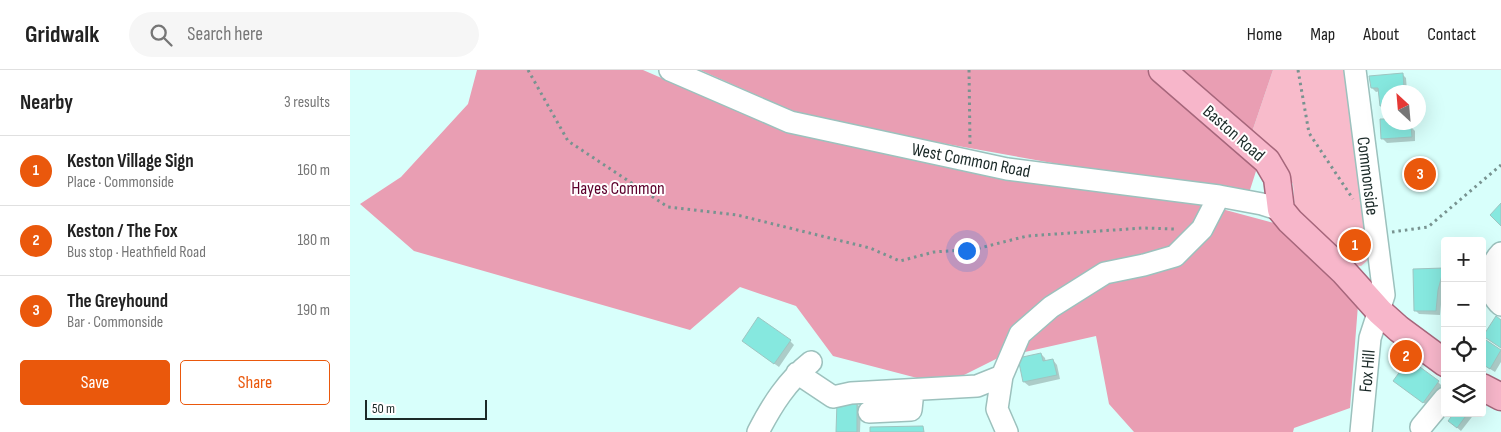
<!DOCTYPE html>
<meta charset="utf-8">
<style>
body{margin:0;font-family:"Sofia Sans Condensed",sans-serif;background:#f6f6f6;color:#222}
.controls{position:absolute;right:15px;bottom:15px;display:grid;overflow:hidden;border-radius:5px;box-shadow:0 5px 20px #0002}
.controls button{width:45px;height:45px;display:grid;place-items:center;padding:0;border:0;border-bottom:1px solid #e0e0e0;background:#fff;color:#222;font:25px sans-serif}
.compass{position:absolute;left:1031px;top:15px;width:45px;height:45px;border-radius:50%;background:#fff;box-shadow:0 5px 20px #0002;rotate:334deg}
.scale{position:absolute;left:15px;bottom:12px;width:122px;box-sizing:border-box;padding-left:5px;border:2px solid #1b2a28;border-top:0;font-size:14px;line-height:18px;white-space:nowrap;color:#1b2a28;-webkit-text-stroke:4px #fff;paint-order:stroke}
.you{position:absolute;left:616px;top:180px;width:18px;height:18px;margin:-12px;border:4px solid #fff;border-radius:50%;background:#1a73e8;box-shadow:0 0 0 8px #1a73e833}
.badge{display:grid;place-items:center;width:32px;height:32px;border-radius:50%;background:#ea580c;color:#fff;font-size:16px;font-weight:700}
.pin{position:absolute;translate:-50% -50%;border:2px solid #fff;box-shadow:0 1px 5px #0006}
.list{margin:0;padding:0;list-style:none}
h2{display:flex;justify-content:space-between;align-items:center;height:65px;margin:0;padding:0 20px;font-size:21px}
h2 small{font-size:16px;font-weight:400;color:#767676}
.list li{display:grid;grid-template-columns:32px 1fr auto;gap:15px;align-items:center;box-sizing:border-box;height:70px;padding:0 20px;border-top:1px solid #e0e0e0}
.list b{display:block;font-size:19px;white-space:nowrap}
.list p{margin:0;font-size:16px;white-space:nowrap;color:#767676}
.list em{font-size:16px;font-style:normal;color:#767676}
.actions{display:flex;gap:10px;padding:15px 20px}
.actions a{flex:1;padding:11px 0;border:1px solid #ea580c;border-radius:5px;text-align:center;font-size:18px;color:#ea580c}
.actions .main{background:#ea580c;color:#fff}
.icon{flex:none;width:28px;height:28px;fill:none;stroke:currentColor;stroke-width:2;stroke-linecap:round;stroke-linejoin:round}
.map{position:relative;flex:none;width:1151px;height:362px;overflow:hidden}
header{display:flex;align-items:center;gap:30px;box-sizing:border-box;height:70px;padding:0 25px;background:#fff;border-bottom:1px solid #e0e0e0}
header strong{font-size:24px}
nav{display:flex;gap:28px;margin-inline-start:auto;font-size:18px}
.search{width:350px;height:45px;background:#f6f6f6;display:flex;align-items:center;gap:12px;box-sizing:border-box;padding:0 18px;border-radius:28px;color:#767676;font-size:19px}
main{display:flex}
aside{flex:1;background:#fff}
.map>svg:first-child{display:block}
.green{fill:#f8bbcb}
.forest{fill:#e99eb3}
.shadow{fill:#0003}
.building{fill:#86e8df;stroke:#9fc5c1}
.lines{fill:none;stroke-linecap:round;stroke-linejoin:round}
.minor-casing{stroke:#9cc1bd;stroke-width:24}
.major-casing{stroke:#a6667b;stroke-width:29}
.path{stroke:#789390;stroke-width:3;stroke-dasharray:2.5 4;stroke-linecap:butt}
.minor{stroke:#fff;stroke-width:21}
.major{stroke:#f7b6ca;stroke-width:26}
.labels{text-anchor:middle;stroke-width:4;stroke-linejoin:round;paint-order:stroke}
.street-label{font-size:18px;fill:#1b2a28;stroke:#fff}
.park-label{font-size:18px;fill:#5d012c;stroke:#fff}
</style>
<header>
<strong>Gridwalk</strong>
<div class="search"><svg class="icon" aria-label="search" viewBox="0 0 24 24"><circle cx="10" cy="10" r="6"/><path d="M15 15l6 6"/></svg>Search here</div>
<nav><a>Home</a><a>Map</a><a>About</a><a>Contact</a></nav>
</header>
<main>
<aside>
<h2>Nearby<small>3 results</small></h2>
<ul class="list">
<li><span class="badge">1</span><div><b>Keston Village Sign</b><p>Place · Commonside</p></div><em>160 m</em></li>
<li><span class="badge">2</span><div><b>Keston / The Fox</b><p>Bus stop · Heathfield Road</p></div><em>180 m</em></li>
<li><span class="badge">3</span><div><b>The Greyhound</b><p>Bar · Commonside</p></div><em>190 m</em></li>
</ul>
<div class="actions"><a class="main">Save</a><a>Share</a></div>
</aside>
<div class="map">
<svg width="1151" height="362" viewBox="0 0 1151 362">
<rect width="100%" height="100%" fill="#d8fffb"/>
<!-- green -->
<path class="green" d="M923,0H996L1018,190L1011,196L997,195L945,139L943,114L930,94L900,68Z"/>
<!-- forest -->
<path class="forest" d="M127,0H293L438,63L654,110L842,131L924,153L1008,235L1000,338L944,358L943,362H784L759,334L746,266L648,288L594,315L483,286L446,236L390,217L340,260L64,181L10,134L51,107L118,34Z
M350,0H797L892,81L907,98L899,123L807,107L708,94L541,64L442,41Z
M828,0H923L900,68Z"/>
<!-- shadow -->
<path class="shadow" d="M1052,4L1056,8L1057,21L1038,22V39L1035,40L1031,35L1030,21L1026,22L1022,18Z
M1032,50H1038V52H1055L1056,58L1061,57L1065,61V71L1037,73L1033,69Z
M1093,199L1095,200V212L1092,224L1090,245L1069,244L1065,240Z
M1133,270L1151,281V292L1145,302L1132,294Z
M440,271L444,275L429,297L398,275Z
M691,284L695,288L696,292L703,290L707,295L710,309L679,316L674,312Z
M1044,311L1088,312L1092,316L1078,336Z
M507,334L511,338L510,362H488Z
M1106,343H1125L1111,361L1104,355Z"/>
<!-- building -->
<path class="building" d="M1053,3L1054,18H1050L1049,22H1038V35L1030,36L1028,18H1021L1019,6Z
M1030,49H1038V52H1052V57L1061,56L1062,67L1031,69Z
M1151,133V156L1140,145Z
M1094,198L1088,220L1086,241H1064L1063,199Z
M1146,246L1151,250V278L1133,266Z
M408,247L441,270L424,294L392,271Z
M1133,268L1151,280L1140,299L1132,294Z
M691,283L693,291L703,289L707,305L673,312L668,288Z
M1059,289L1089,311L1073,333L1043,311Z
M487,332L507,333V362H486Z
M1104,343H1118L1107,358L1098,351Z
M573,356L574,362H520V357Z"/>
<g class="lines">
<defs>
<path id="minor" d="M320,0L440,52L657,99L869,126L912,134L931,140
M1005,0L1034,225L1020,268L1011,362
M1151,183C1137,197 1137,223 1151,235
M447,303L483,327L501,323L627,316L652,306
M519,342L561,340L563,321
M1071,357L1095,328
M408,362C422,335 437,311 461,292
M657,362L647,339L652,306L670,264L701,237L755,203L794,195L825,186L852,159L869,126"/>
<path id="major" d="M812,0L917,91L927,108L931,140L940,151L994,202L1030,242L1049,259L1095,293
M1132,317L1151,327"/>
</defs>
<!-- minor casing -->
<use href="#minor" class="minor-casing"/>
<!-- major casing -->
<use href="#major" class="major-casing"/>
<!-- path -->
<path class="path" d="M178,0L218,71L318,137L387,145L520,178L550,191L584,182L626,179L677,166L793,158L825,159
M619,0L620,74
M948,0L959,63L1003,129
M1042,162L1078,157L1151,95"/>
<!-- minor -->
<use href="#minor" class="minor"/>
<!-- major -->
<use href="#major" class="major"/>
</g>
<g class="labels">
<!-- street labels -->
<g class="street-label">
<text transform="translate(884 63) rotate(41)" y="6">Baston Road</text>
<text transform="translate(621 90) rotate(11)" y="6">West Common Road</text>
<text transform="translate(1018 106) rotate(83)" y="6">Commonside</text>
<text transform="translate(1017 301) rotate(-85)" y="6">Fox Hill</text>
</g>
<!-- park labels -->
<g class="park-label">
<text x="268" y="124">Hayes Common</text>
</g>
</g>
</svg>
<div class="controls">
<button>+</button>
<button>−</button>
<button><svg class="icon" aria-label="locate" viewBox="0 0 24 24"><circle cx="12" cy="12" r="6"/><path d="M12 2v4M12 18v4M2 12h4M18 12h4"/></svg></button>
<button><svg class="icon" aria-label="layers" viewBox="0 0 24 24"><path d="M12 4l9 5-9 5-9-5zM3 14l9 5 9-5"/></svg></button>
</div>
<svg class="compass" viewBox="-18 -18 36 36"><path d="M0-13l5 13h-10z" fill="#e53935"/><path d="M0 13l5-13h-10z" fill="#767676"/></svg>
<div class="scale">50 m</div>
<div class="you"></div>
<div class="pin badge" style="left:1005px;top:175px">1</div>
<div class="pin badge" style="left:1056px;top:286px">2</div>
<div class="pin badge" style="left:1070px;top:104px">3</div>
</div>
</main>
